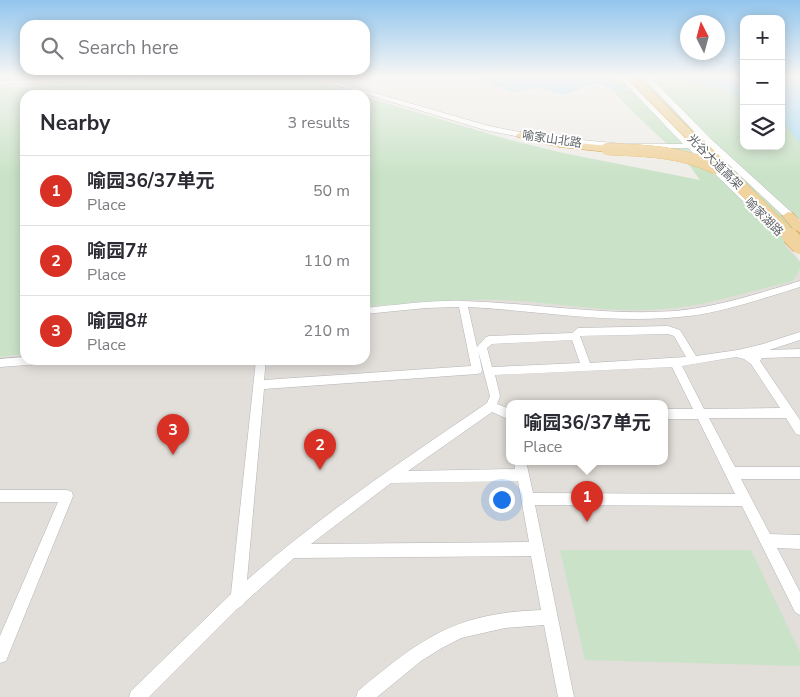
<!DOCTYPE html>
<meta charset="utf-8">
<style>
body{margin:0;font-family:"Nunito Sans","Noto Sans SC",sans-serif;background:#f2f2f3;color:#2b2b33}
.controls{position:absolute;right:15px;top:15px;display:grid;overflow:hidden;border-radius:10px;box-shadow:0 2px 12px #0003}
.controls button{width:45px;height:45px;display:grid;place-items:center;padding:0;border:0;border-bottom:1px solid #e1e1e2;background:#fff;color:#2b2b33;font:25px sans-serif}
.compass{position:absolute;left:680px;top:15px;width:45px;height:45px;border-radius:50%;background:#fff;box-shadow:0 2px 12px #0003;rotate:354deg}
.you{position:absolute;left:501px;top:499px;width:18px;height:18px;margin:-12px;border:4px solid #fff;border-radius:50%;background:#1a73e8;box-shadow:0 0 0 8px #1a73e833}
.badge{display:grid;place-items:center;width:32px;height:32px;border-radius:50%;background:#d93025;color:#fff;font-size:16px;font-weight:700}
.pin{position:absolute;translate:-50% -41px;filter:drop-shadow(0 1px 2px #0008)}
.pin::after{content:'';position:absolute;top:26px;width:18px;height:15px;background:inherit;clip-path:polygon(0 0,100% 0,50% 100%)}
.popup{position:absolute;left:506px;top:400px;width:162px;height:65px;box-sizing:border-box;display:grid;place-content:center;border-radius:10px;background:#fff;filter:drop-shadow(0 1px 4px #0005);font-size:16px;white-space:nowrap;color:#7c7c81}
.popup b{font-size:19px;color:#2b2b33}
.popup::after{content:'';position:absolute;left:50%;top:100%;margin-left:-10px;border:10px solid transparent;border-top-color:#fff}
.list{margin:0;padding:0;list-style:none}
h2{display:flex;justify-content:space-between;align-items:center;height:65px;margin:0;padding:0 20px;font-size:21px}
h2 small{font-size:16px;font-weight:400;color:#7c7c81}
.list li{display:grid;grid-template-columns:32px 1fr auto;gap:15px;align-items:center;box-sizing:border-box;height:70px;padding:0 20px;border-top:1px solid #e1e1e2}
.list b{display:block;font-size:19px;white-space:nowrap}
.list p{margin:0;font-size:16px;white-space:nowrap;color:#7c7c81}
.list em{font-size:16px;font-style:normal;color:#7c7c81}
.icon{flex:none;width:28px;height:28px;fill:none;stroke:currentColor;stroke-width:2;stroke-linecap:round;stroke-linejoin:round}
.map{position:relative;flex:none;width:800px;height:697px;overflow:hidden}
.search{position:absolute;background:#fff;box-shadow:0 2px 12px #0003;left:20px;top:20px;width:350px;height:55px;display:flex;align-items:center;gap:12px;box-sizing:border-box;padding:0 18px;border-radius:15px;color:#7c7c81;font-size:19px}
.panel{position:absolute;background:#fff;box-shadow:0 2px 12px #0003;left:20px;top:90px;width:350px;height:275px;border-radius:15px}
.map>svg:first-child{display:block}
.education{fill:#e2ded9;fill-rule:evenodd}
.green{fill:#cae3c8}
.water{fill:#b2def5}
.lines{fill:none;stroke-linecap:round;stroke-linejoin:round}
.street-casing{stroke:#b3b5b8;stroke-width:1}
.secondary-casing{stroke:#b2b5b8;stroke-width:1}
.highway-casing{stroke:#da8c1d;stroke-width:1}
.street{fill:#fff;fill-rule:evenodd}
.secondary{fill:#fff;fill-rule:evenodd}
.highway{fill:#f0d39e;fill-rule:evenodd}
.highway-bridge-far2-casing{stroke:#da8c1d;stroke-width:10;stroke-linecap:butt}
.highway-bridge-far1-casing{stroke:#da8c1d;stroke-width:12;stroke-linecap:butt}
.highway-bridge-casing{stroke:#da8c1d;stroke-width:17;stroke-linecap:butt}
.highway-bridge-far2{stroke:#f0d39e;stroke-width:9}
.highway-bridge-far1{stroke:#f0d39e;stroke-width:12}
.highway-bridge{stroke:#f0d39e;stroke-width:16}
.labels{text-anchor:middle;stroke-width:4;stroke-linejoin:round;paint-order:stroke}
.far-street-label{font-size:12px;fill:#5f6366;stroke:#fff}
</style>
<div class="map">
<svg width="800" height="697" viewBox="0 0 800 697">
<rect width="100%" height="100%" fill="#efede8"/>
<!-- education -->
<path class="education" d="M25,203V360H365V204L780,236L800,261V697H0V204ZM510,403H664V461H510Z"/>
<!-- green -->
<path class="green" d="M192,76H287L311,80L359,95H25V354L0,357V88Z
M599,76H744V146H781V76H800V248L784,245L800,262V269L793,281C750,291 707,306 663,309C609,314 555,302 501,300C455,299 410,303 365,307V97L510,140L563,153L700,180L690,166L629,108Z
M560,550H751L800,652V666L585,660Z"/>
<!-- water -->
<path class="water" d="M470,76H610L623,90H612L597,83L563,95L538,88L513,92Z
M671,76H744V99L717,87Z
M781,76H800V143L781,120Z"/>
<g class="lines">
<defs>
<path id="street" d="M9,76H14L16,78L11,83H7L11,78Z
M800,281V287C764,298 727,311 689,316C616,325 542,311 468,307L477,347L486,337L489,336L572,333L578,328L668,326L680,330L696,356L738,350L763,344L800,332V340L769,350L800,349V357L762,358L760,361L800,420V435L796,434L786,418H709L735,467H800V479H741L770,534L800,535V549L777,548L800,592V615L795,612L742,506L535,505L574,697H558L544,625L505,628L461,638L440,649L421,661L377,697H356L358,691C422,638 455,613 541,610L531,556L294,558L245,602L243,605L237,609L149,697H129L131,691L231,594L256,360H266L264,380L471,366L459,307L426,308L365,314V308C398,305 430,300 463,301C534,303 604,316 675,311C718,307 759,293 800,281ZM668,334L674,336L686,357L590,363L580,336ZM572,340L580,363L492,367L487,348L492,344ZM478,350L490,396L487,403C405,459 322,514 247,580L264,389L477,374L481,373L482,370ZM736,357L744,359L751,364L780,408L704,409L682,366ZM672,367L693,409H664V419H698L735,494L533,493L526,461H514L515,469L408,471L492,412L510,420V409L497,404L500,396L495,375ZM518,481L529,542L311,544L391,483Z
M25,357V360H46L45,363L41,364L0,367V359Z
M0,490H67L72,492L73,496L6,661L0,663V636L58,502H0Z"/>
<path id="secondary" d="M106,76H149L146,78L0,85V81Z
M306,76H316L489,126L524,133L528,132L582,140L623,144H683L618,76H625L692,144H706L642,76H649L712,140L800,220V229L796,228L711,148H697L753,201V205H747L688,148H623L569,144C561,140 544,136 535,140L485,130Z"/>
<path id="highway" d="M521,132L559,141L607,146L612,149L607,152L559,147L517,137L516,135Z
M788,212L793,213L800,221V232L795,231L782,216Z"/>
</defs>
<!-- street casing -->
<use href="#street" class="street-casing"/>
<!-- secondary casing -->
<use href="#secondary" class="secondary-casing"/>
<!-- highway casing -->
<use href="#highway" class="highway-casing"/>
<!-- street -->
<use href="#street" class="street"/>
<!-- secondary -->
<use href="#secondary" class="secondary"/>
<!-- highway -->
<use href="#highway" class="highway"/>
<defs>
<path id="highway-bridge-far2" d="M631,76L701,147"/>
<path id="highway-bridge-far1" d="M700,145L791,237
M607,149C645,151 680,151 715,168"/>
<path id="highway-bridge" d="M790,236L800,246"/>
</defs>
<!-- highway-bridge-far2 casing -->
<use href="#highway-bridge-far2" class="highway-bridge-far2-casing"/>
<!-- highway-bridge-far1 casing -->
<use href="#highway-bridge-far1" class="highway-bridge-far1-casing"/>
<!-- highway-bridge casing -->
<use href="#highway-bridge" class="highway-bridge-casing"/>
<!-- highway-bridge-far2 -->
<use href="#highway-bridge-far2" class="highway-bridge-far2"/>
<!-- highway-bridge-far1 -->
<use href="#highway-bridge-far1" class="highway-bridge-far1"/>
<!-- highway-bridge -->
<use href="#highway-bridge" class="highway-bridge"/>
</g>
<!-- sky -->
<linearGradient id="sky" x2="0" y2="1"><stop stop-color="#92c5ed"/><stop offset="0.44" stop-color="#f8f7f5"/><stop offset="1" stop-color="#f8f7f5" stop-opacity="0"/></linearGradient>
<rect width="800" height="174" fill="url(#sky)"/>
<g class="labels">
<!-- far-street labels -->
<g class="far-street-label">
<text transform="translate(552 139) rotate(8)" y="4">喻家山北路</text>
<text transform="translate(715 162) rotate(45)" y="4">光谷大道高架</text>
<text transform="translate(764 217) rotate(45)" y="4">喻家湖路</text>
</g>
</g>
</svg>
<div class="controls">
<button>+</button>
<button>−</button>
<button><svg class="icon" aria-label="layers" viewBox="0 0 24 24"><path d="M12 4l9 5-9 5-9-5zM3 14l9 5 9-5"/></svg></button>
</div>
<svg class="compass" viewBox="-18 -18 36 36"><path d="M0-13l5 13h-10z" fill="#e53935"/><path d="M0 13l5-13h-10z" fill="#7c7c81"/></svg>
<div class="you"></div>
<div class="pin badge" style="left:587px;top:522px">1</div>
<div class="popup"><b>喻园36/37单元</b>Place</div>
<div class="pin badge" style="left:320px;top:470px">2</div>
<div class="pin badge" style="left:173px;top:455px">3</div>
<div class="search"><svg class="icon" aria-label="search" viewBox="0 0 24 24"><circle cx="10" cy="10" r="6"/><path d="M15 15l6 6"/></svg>Search here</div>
<section class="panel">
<h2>Nearby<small>3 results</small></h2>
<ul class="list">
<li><span class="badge">1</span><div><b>喻园36/37单元</b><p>Place</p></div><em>50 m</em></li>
<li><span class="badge">2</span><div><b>喻园7#</b><p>Place</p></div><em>110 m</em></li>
<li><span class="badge">3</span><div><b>喻园8#</b><p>Place</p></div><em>210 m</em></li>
</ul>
</section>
</div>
